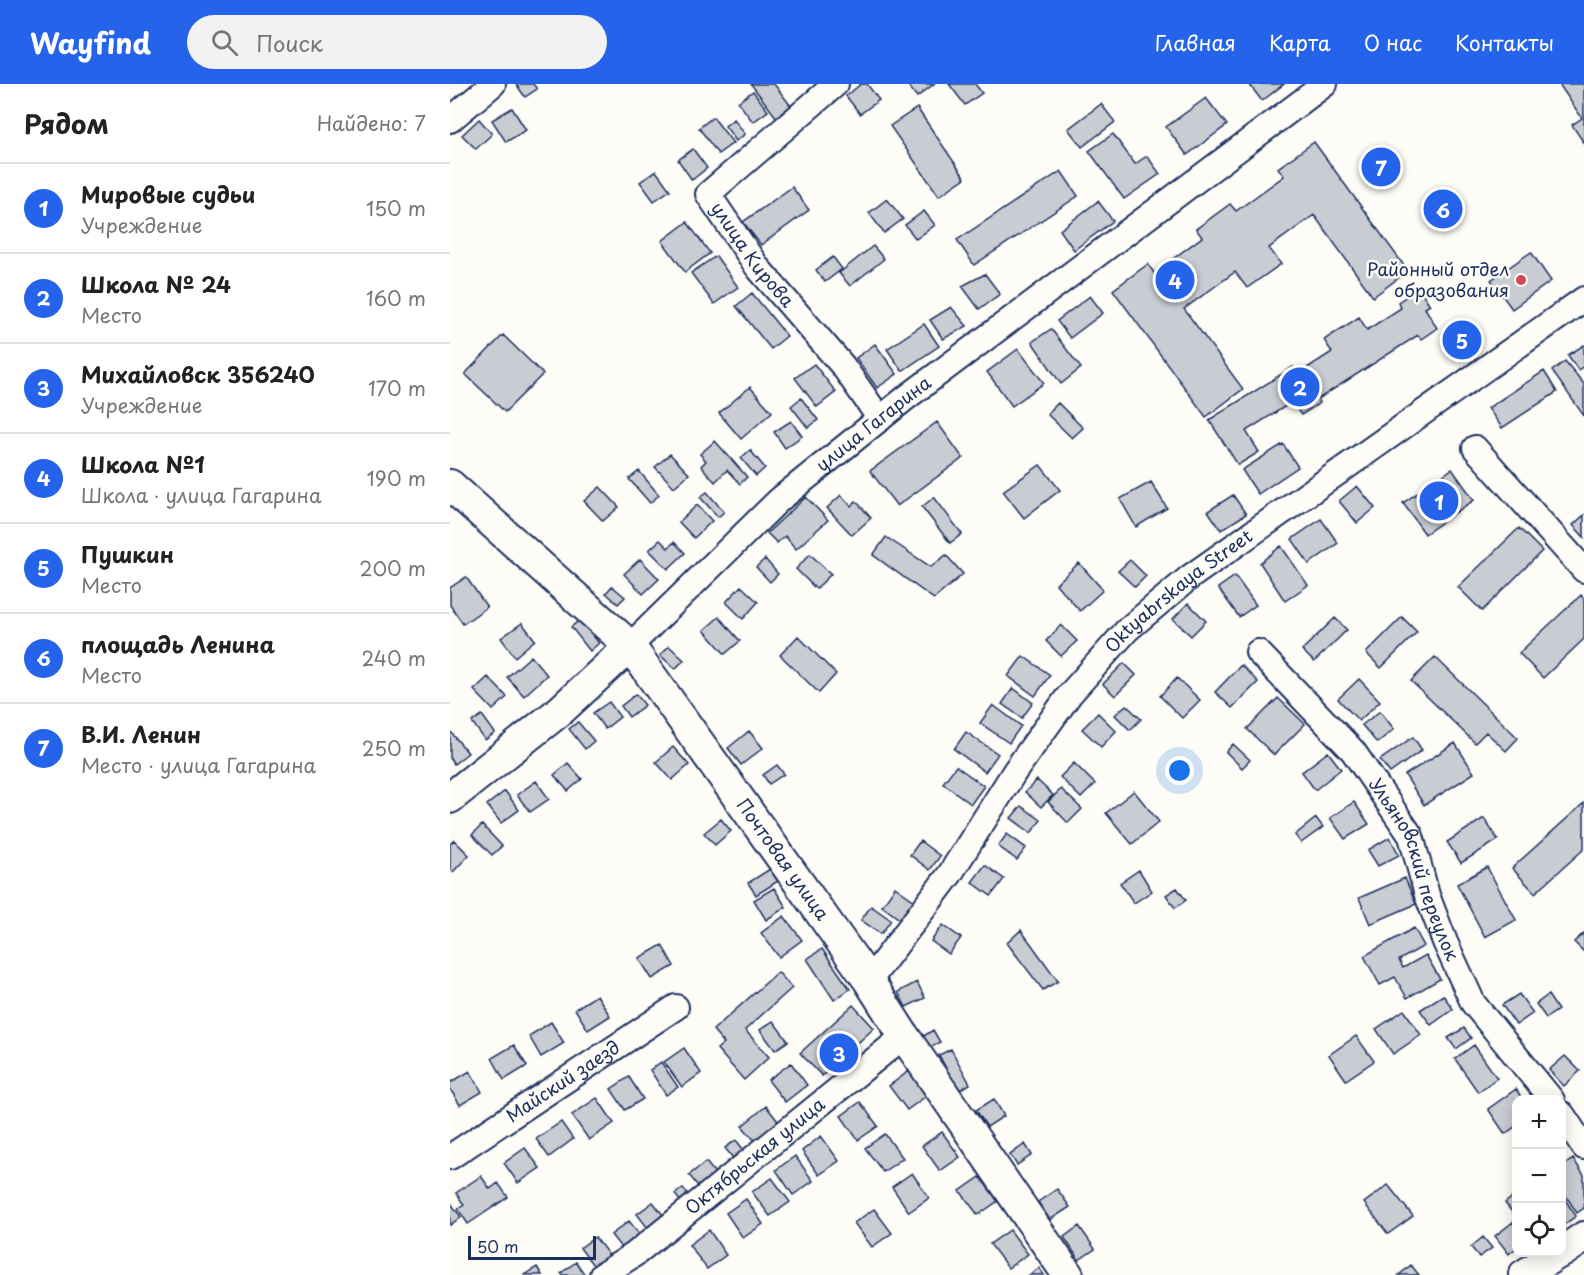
<!DOCTYPE html>
<html lang="ru">
<meta charset="utf-8">
<style>
body{margin:0;font-family:"Playpen Sans",sans-serif;background:#f2f2f2;color:#222}
.controls{position:absolute;right:18px;bottom:18px;display:grid;overflow:hidden;border-radius:12px;box-shadow:0 3px 15px #0003}
.controls button{width:54px;height:54px;display:grid;place-items:center;padding:0;border:0;border-bottom:2px solid #e0e0e0;background:#fff;color:#222;font:30px sans-serif}
.scale{position:absolute;left:18px;bottom:15px;width:128px;box-sizing:border-box;padding-left:6px;border:3px solid #1b2f5e;border-top:0;font-size:16px;line-height:21px;white-space:nowrap;color:#1b2f5e;-webkit-text-stroke:4px #fdfcf7;paint-order:stroke}
.you{position:absolute;left:730px;top:687px;width:21px;height:21px;margin:-15px;border:4px solid #fff;border-radius:50%;background:#1a73e8;box-shadow:0 0 0 9px #1a73e833}
.badge{display:grid;place-items:center;width:39px;height:39px;border-radius:50%;background:#2563eb;color:#fff;font-size:20px;font-weight:700}
.pin{position:absolute;translate:-50% -50%;border:3px solid #fff;box-shadow:0 2px 6px #0006}
.list{margin:0;padding:0;list-style:none}
h2{display:flex;justify-content:space-between;align-items:center;height:78px;margin:0;padding:0 24px;font-size:26px}
h2 small{font-size:20px;font-weight:400;color:#767676}
.list li{display:grid;grid-template-columns:39px 1fr auto;gap:18px;align-items:center;box-sizing:border-box;height:90px;padding:0 24px;border-top:2px solid #e0e0e0}
.list b{display:block;font-size:22px;white-space:nowrap}
.list p{margin:0;font-size:20px;white-space:nowrap;color:#767676}
.list em{font-size:20px;font-style:normal;color:#767676}
.icon{flex:none;width:33px;height:33px;fill:none;stroke:currentColor;stroke-width:2;stroke-linecap:round;stroke-linejoin:round}
.map{position:relative;flex:none;width:1134px;height:1191px;overflow:hidden}
header{display:flex;align-items:center;gap:36px;box-sizing:border-box;height:84px;padding:0 30px;background:#2563eb;color:#fff}
header strong{font-size:28px}
nav{display:flex;gap:33px;margin-inline-start:auto;font-size:21px}
.search{width:420px;height:54px;background:#f2f2f2;display:flex;align-items:center;gap:15px;box-sizing:border-box;padding:0 21px;border-radius:33px;color:#767676;font-size:22px}
main{display:flex}
aside{flex:1;background:#fff}
.map>svg:first-child{display:block}
.building{fill:#c9ccd3;stroke:#1b2f5e;stroke-width:1.5}
.lines{fill:none;stroke-linecap:round;stroke-linejoin:round}
.minor-casing{stroke:#1b2f5e;stroke-width:28}
.major-casing{stroke:#1b2f5e;stroke-width:34}
.minor{stroke:#fdfcf7;stroke-width:24}
.major{stroke:#fdfcf7;stroke-width:30}
.poi-dot{fill:#d1495b;stroke:#fdfcf7;stroke-width:2}
.labels{text-anchor:middle;stroke-width:5;stroke-linejoin:round;paint-order:stroke}
.street-label{font-size:18px;fill:#1b2f5e;stroke:#fdfcf7}
.poi-label{font-size:18px;fill:#1b2f5e;stroke:#fdfcf7;text-anchor:end}
</style>
<header>
<strong>Wayfind</strong>
<div class="search"><svg class="icon" aria-label="search" viewBox="0 0 24 24"><circle cx="10" cy="10" r="6"/><path d="M15 15l6 6"/></svg>Поиск</div>
<nav><a>Главная</a><a>Карта</a><a>О нас</a><a>Контакты</a></nav>
</header>
<main>
<aside>
<h2>Рядом<small>Найдено: 7</small></h2>
<ul class="list">
<li><span class="badge">1</span><div><b>Мировые судьи</b><p>Учреждение</p></div><em>150 m</em></li>
<li><span class="badge">2</span><div><b>Школа № 24</b><p>Место</p></div><em>160 m</em></li>
<li><span class="badge">3</span><div><b>Михайловск 356240</b><p>Учреждение</p></div><em>170 m</em></li>
<li><span class="badge">4</span><div><b>Школа №1</b><p>Школа · улица Гагарина</p></div><em>190 m</em></li>
<li><span class="badge">5</span><div><b>Пушкин</b><p>Место</p></div><em>200 m</em></li>
<li><span class="badge">6</span><div><b>площадь Ленина</b><p>Место</p></div><em>240 m</em></li>
<li><span class="badge">7</span><div><b>В.И. Ленин</b><p>Место · улица Гагарина</p></div><em>250 m</em></li>
</ul>
</aside>
<div class="map">
<svg width="1134" height="1191" viewBox="0 0 1134 1191">
<rect width="100%" height="100%" fill="#fdfcf7"/>
<filter id="ink" filterUnits="userSpaceOnUse"><feTurbulence type="fractalNoise" baseFrequency=".0167" numOctaves="2"/><feDisplacementMap in="SourceGraphic" scale="12" xChannelSelector="R" yChannelSelector="G"/><feConvolveMatrix kernelMatrix="1 2 1 2 8 2 1 2 1" color-interpolation-filters="sRGB"/></filter>
<g filter="url(#ink)">
<!-- building -->
<path class="building" d="M66,0H83L87,5L75,13Z
M301,0H324L341,22L326,33Z
M411,0H417L429,16L410,30L396,12Z
M457,0H484L467,13Z
M499,0H525L532,9L515,21Z
M799,0H834L812,17Z
M1109,0H1134V59L1122,41L1132,34Z
M303,7L318,27L303,38L288,18Z
M756,14L777,41L737,71L716,43Z
M651,20L665,38L632,63L618,45Z
M62,24L76,46L56,58L42,36Z
M467,24L515,94L489,112L440,42Z
M263,33L283,59L268,70L249,44Z
M29,35L42,50L26,65L12,51Z
M284,35L295,50L286,57L275,42Z
M663,50L685,80L697,72L710,90L674,115L639,67Z
M864,58L958,187L923,213L864,131L819,164L831,180L797,204L785,188L734,225L793,305L756,333L663,206L698,180L704,189L752,153L746,145L780,120L786,127L834,92L828,84Z
M243,65L257,84L242,96L228,76Z
M206,87L220,106L204,117L190,98Z
M611,87L628,112L524,181L507,156Z
M342,103L359,126L311,161L293,138Z
M437,115L453,135L434,149L419,129Z
M648,117L663,137L624,166L610,146Z
M474,127L485,141L466,155L455,141Z
M237,138L260,169L235,188L212,157Z
M423,162L434,175L400,202L389,189Z
M1081,168L1101,197L1062,225L1041,196Z
M266,172L288,203L264,220L241,189Z
M383,173L392,185L375,198L366,186Z
M535,190L550,210L529,225L512,202Z
M969,204L980,221L975,224L987,244L971,255L968,251L868,315L870,319L851,331L842,318L796,347L809,368L788,381L759,336L843,283L848,290L882,268L874,256L909,233L917,246L951,224L948,218Z
M302,209L337,252L321,265L286,222Z
M640,212L653,229L620,254L607,237Z
M501,223L517,242L493,255L480,236Z
M474,240L489,262L452,287L437,265Z
M601,245L631,284L611,300L582,258Z
M53,251L93,290L55,328L15,290Z
M425,260L447,290L427,304L406,274Z
M1134,261V282L1128,286L1118,271Z
M568,265L594,299L562,322L537,288Z
M1115,277L1134,300V332L1102,287Z
M364,280L386,308L367,323L345,294Z
M1094,287L1107,308L1052,344L1038,324Z
M300,303L322,328L291,355L269,329Z
M351,314L368,336L358,344L341,322Z
M608,319L633,344L622,354L597,330Z
M341,337L352,352L335,364L324,348Z
M487,338L513,374L447,422L420,387Z
M265,357L297,393L290,400L277,386L265,398L251,382L256,377L250,370Z
M833,360L848,383L808,410L792,386Z
M300,366L315,384L306,392L291,374Z
M220,370L239,390L224,403L205,383Z
M590,381L610,406L574,434L553,407Z
M1002,385L1024,416L975,450L953,419Z
M189,387L209,411L200,419L179,395Z
M701,398L717,424L686,443L670,415Z
M907,402L925,424L907,439L889,417Z
M150,403L169,423L153,437L134,417Z
M257,408L274,428L268,433L250,413Z
M391,411L401,422L406,417L421,434L402,451L377,424Z
M783,411L796,430L771,446L758,427Z
M356,413L378,436L346,465L335,452L327,459L317,449Z
M484,413L512,450L500,459L472,423Z
M247,421L262,437L244,454L229,438Z
M1134,431V453L1123,441Z
M871,435L888,459L859,480L842,455Z
M1069,444L1092,467L1032,527L1008,503Z
M436,453L481,483L496,471L513,490L484,515L423,471Z
M210,456L218,464L224,458L235,469L218,485L199,466Z
M831,462L858,501L835,517L810,479Z
M360,470L381,490L366,505L346,485Z
M190,475L209,495L193,510L174,490Z
M315,475L328,490L320,498L306,483Z
M680,476L696,492L685,503L668,487Z
M629,479L653,506L630,527L606,500Z
M785,492L806,521L789,533L768,504Z
M16,493L37,523L13,540L0,521V504Z
M162,502L175,513L168,520L156,509Z
M291,502L308,518L293,535L276,518Z
M1131,511L1134,515V555L1093,594L1069,569Z
M738,519L756,537L741,552L723,535Z
M269,533L290,557L275,570L254,546Z
M952,533L967,548L931,584L916,569Z
M885,534L897,546L864,578L852,566Z
M130,536L149,559L140,567L121,543Z
M72,539L85,556L65,573L51,554Z
M611,541L627,557L611,572L596,557Z
M348,552L386,590L369,609L330,571Z
M219,562L234,576L225,585L210,571Z
M81,572L97,591L74,612L57,593Z
M573,572L600,591L585,612L558,592Z
M985,573L1068,654L1056,667L1036,648L1025,659L961,597Z
M674,579L686,591L665,612L653,600Z
M791,581L808,598L782,624L765,608Z
M38,593L57,613L43,626L24,606Z
M727,594L750,616L732,634L710,612Z
M909,595L930,617L909,637L888,615Z
M563,604L583,619L572,634L552,620Z
M186,610L195,621L179,633L171,622Z
M828,614L855,640L824,671L797,645Z
M159,618L170,633L155,645L143,629Z
M543,621L571,642L559,659L530,639Z
M676,621L691,635L680,646L665,631Z
M930,627L944,645L927,659L912,641Z
M648,629L666,647L651,663L632,645Z
M32,631L45,649L35,656L22,638Z
M128,638L144,657L135,665L119,645Z
M0,647L18,669L4,680L0,674Z
M299,647L313,664L291,681L278,664Z
M516,648L548,670L535,688L504,665Z
M963,653L972,666L940,689L930,676Z
M1005,659L1024,689L974,721L955,691Z
M783,660L800,676L792,684L776,668Z
M223,663L239,681L222,696L206,678Z
M878,668L891,685L865,706L852,688Z
M118,679L132,695L118,707L104,691Z
M624,679L645,700L631,714L610,693Z
M327,681L334,690L319,700L313,691Z
M506,682L534,702L521,720L493,699Z
M587,696L603,711L591,723L575,708Z
M86,697L99,715L80,728L67,711Z
M611,705L632,725L618,739L598,718Z
M55,707L69,726L51,739L37,721Z
M684,707L709,738L682,760L656,729Z
M904,718L919,740L895,755L880,734Z
M1134,719V765L1085,809L1062,784Z
M571,722L591,736L581,749L561,734Z
M866,734L873,743L851,759L845,751Z
M1034,734L1048,756L1011,779L997,758Z
M271,735L281,747L265,761L254,749Z
M32,741L52,762L42,771L22,751Z
M557,750L576,764L567,776L548,762Z
M940,753L949,771L928,782L918,766Z
M4,756L19,771L3,788L0,785V760Z
M470,757L490,772L480,786L460,771Z
M535,781L554,795L541,812L522,798Z
M1037,783L1066,836L1035,853L1007,800Z
M320,785L328,797L306,811L298,799Z
M689,786L702,807L684,819L670,799Z
M955,794L966,820L920,840L909,814Z
M445,803L466,818L452,837L432,822Z
M324,804L336,823L316,836L304,816Z
M727,804L736,816L725,824L716,811Z
M421,822L441,836L431,850L411,836Z
M334,832L352,856L329,873L311,849Z
M493,841L511,854L499,870L481,857Z
M964,844L974,862L949,876L953,884L976,871L990,895L957,914L945,893L930,901L914,872Z
M571,846L608,897L593,906L557,859Z
M1134,849V868L1124,858Z
M212,861L224,882L202,895L189,874Z
M372,865L400,905L384,916L357,875Z
M328,888L342,904L295,946L319,973L294,996L267,965L274,959L263,946Z
M467,898L475,914L456,923L448,908Z
M1069,910L1083,929L1066,941L1052,921Z
M147,911L160,932L138,946L125,925Z
M993,911L1003,925L981,941L970,926Z
M1098,911L1108,926L1096,934L1086,920Z
M403,921L424,944L372,992L350,969Z
M954,926L971,951L943,970L926,945Z
M323,937L338,957L325,966L310,946Z
M101,938L114,959L91,973L79,952Z
M1014,944L1021,954L1006,965L998,954Z
M483,946L490,958L476,966L469,955Z
M906,952L924,977L896,996L879,971Z
M64,961L77,982L54,996L42,974Z
M1024,961L1047,994L1028,1008L1005,975Z
M234,964L251,989L232,1003L214,978Z
M501,965L520,1000L508,1007L489,971Z
M1115,972L1130,987L1114,1002L1099,986Z
M211,978L228,1003L216,1011L200,986Z
M341,979L357,1001L335,1018L318,996Z
M20,987L32,1008L10,1021L0,1005V999Z
M459,987L476,1012L457,1026L439,1002Z
M179,993L193,1015L175,1026L161,1005Z
M1066,1005L1073,1016H1066V1042L1055,1050L1038,1025Z
M147,1014L164,1039L139,1056L122,1031Z
M544,1015L554,1032L537,1043L526,1026Z
M410,1018L428,1042L408,1056L391,1032Z
M316,1022L331,1041L308,1060L292,1042Z
M111,1038L123,1055L99,1073L86,1055Z
M492,1048L510,1073L490,1087L472,1062Z
M435,1050L453,1074L433,1088L415,1064Z
M371,1052L389,1077L369,1091L352,1067Z
M286,1056L301,1075L290,1083L275,1064Z
M575,1060L582,1071L567,1081L560,1071Z
M75,1064L90,1084L68,1099L54,1079Z
M345,1072L363,1097L343,1111L326,1086Z
M1123,1075L1134,1091V1124L1127,1129L1112,1106V1083Z
M256,1078L272,1098L255,1111L239,1091Z
M462,1089L479,1114L459,1128L442,1103Z
M31,1092L40,1105L48,1099L58,1113L18,1140L8,1125L14,1121L6,1109Z
M530,1093L548,1117L528,1131L510,1107Z
M322,1094L340,1118L320,1132L302,1108Z
M938,1101L963,1132L938,1150L914,1119Z
M233,1104L245,1120L237,1127L225,1110Z
M607,1105L620,1123L600,1136L588,1118Z
M1066,1110V1133L1055,1119Z
M1112,1111L1126,1132L1112,1142Z
M296,1115L313,1140L293,1154L276,1129Z
M0,1118L11,1133L0,1141Z
M203,1118L217,1136L201,1148L187,1130Z
M424,1125L442,1149L422,1163L404,1139Z
M179,1137L191,1152L173,1166L161,1151Z
M1063,1138L1066,1143V1164L1059,1170L1045,1152Z
M629,1142L645,1165L629,1176L614,1153Z
M259,1146L276,1171L257,1185L239,1161Z
M560,1146L578,1170L558,1184L540,1160Z
M145,1153L161,1174L146,1185L130,1164Z
M1033,1153L1042,1164L1029,1173L1021,1163Z
M126,1178L135,1191H113L111,1189Z
M961,1181L969,1191H949Z
M87,1183L92,1191H74Z
M589,1184L594,1191H579Z"/>
<g class="lines">
<defs>
<g id="minor">
<path id="s1" d="M386,0L258,110L308,184L393,282L430,335"/>
<path d="M0,36L43,0"/>
<path d="M1025,364L1134,486"/>
<path id="s2" d="M180,562L329,416L457,313L875,0"/>
<path id="s3" d="M808,568L903,667L961,752L977,811L995,858L1023,919L1102,1016"/>
<path id="s4" d="M419,897L500,790L565,687L620,610L678,545L740,493L1134,215"/>
<path d="M1112,1030L1134,1063"/>
<path id="s5" d="M0,1073L226,923"/>
<path id="s6" d="M152,1191L185,1170L454,952"/>
</g>
<g id="major">
<path id="s7" d="M0,401L180,562L419,897L454,952L618,1191"/>
<path d="M0,714L111,626L180,562"/>
<path d="M1112,1168L1134,1153"/>
<path d="M1074,1191L1110,1168"/>
</g>
</defs>
<!-- minor casing -->
<use href="#minor" class="minor-casing"/>
<!-- major casing -->
<use href="#major" class="major-casing"/>
<!-- minor -->
<use href="#minor" class="minor"/>
<!-- major -->
<use href="#major" class="major"/>
</g>
</g>
<!-- markers -->
<circle class="poi-dot" cx="1071" cy="196" r="6"/>
<g class="labels">
<!-- street labels -->
<g class="street-label">
<text dy="6" stroke="none"><textPath href="#s1" startOffset="244">улица Кирова</textPath></text>
<text dy="6" stroke="none"><textPath href="#s2" startOffset="330">улица Гагарина</textPath></text>
<text dy="6" stroke="none"><textPath href="#s4" startOffset="501">Oktyabrskaya Street</textPath></text>
<text dy="6" stroke="none"><textPath href="#s7" startOffset="504">Почтовая улица</textPath></text>
<text dy="6" stroke="none"><textPath href="#s3" startOffset="272">Ульяновский переулок</textPath></text>
<text dy="6" stroke="none"><textPath href="#s5" startOffset="136">Майский заезд</textPath></text>
<text dy="6" stroke="none"><textPath href="#s6" startOffset="194">Октябрьская улица</textPath></text>
</g>
<!-- poi labels -->
<g class="poi-label">
<text x="1059" y="192">Районный отдел<tspan x="1059" dy="21">образования</tspan></text>
</g>
</g>
</svg>
<div class="controls">
<button>+</button>
<button>−</button>
<button><svg class="icon" aria-label="locate" viewBox="0 0 24 24"><circle cx="12" cy="12" r="6"/><path d="M12 2v4M12 18v4M2 12h4M18 12h4"/></svg></button>
</div>
<div class="scale">50 m</div>
<div class="you"></div>
<div class="pin badge" style="left:989px;top:417px">1</div>
<div class="pin badge" style="left:850px;top:303px">2</div>
<div class="pin badge" style="left:389px;top:969px">3</div>
<div class="pin badge" style="left:725px;top:196px">4</div>
<div class="pin badge" style="left:1012px;top:256px">5</div>
<div class="pin badge" style="left:993px;top:125px">6</div>
<div class="pin badge" style="left:931px;top:83px">7</div>
</div>
</main>
